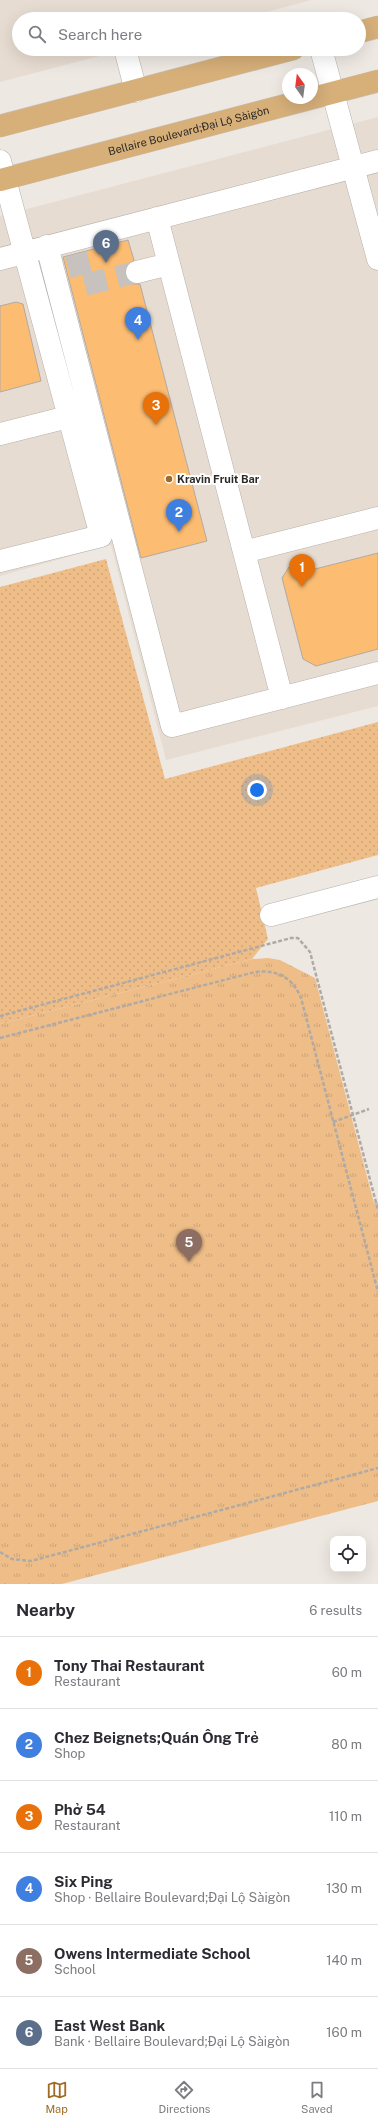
<!DOCTYPE html>
<meta charset="utf-8">
<style>
body{margin:0;font-family:"Public Sans",sans-serif;background:#f7f7f7;color:#2b2b33}
.controls{position:absolute;right:12px;bottom:12px;display:grid;overflow:hidden;border-radius:8px;box-shadow:0 4px 16px #0002}
.controls button{width:36px;height:36px;display:grid;place-items:center;padding:0;border:0;border-bottom:1px solid #e1e1e2;background:#fff;color:#2b2b33;font:20px sans-serif}
.compass{position:absolute;left:282px;top:68px;width:36px;height:36px;border-radius:50%;background:#fff;box-shadow:0 4px 16px #0002;rotate:346deg}
.you{position:absolute;left:257px;top:790px;width:14px;height:14px;margin:-10px;border:3px solid #fff;border-radius:50%;background:#1a73e8;box-shadow:0 0 0 6px #1a73e833}
.badge{display:grid;place-items:center;width:26px;height:26px;border-radius:50%;background:#a16b25;color:#fff;font-size:13px;font-weight:700}
.pin{position:absolute;translate:-50% -33px;filter:drop-shadow(0 1px 2px #0008)}
.pin::after{content:'';position:absolute;top:21px;width:14px;height:12px;background:inherit;clip-path:polygon(0 0,100% 0,50% 100%)}
.list{margin:0;padding:0;list-style:none}
h2{display:flex;justify-content:space-between;align-items:center;height:52px;margin:0;padding:0 16px;font-size:17px}
h2 small{font-size:13px;font-weight:400;color:#7c7c81}
.list li{display:grid;grid-template-columns:26px 1fr auto;gap:12px;align-items:center;box-sizing:border-box;height:72px;padding:0 16px;border-top:1px solid #e1e1e2}
.list b{display:block;font-size:15px;white-space:nowrap}
.list p{margin:0;font-size:13px;white-space:nowrap;color:#7c7c81}
.list em{font-size:13px;font-style:normal;color:#7c7c81}
.icon{flex:none;width:22px;height:22px;fill:none;stroke:currentColor;stroke-width:2;stroke-linecap:round;stroke-linejoin:round}
.map{position:relative;flex:none;width:378px;height:1584px;overflow:hidden}
.search{position:absolute;background:#fff;box-shadow:0 4px 16px #0002;left:12px;right:12px;top:12px;height:44px;display:flex;align-items:center;gap:10px;box-sizing:border-box;padding:0 14px;border-radius:22px;color:#7c7c81;font-size:15px}
.sheet{height:484px;background:#fff}
nav{display:flex;justify-content:space-around;align-items:center;box-sizing:border-box;height:56px;border-top:1px solid #e1e1e2;background:#fff;font-size:11px;color:#7c7c81}
nav a{display:grid;justify-items:center;gap:2px}
nav .on{color:#a16b25}
.map>svg:first-child{display:block}
.built{fill:#e7dcd1}
.grass{fill:url(#grass-dots)}
.park{fill:url(#park-tufts)}
.building{fill:#fcbc72;stroke:#b0aaa4}
.lines{fill:none;stroke-linecap:round;stroke-linejoin:round}
.minor-tunnel{stroke:#c7c2bd;stroke-width:22;stroke-dasharray:22 11;stroke-linecap:butt}
.minor-casing{stroke:#b6b1ab;stroke-width:23}
.major-casing{stroke:#c8c7c7;stroke-width:23}
.path{stroke:#afaaa5;stroke-width:2.5;stroke-dasharray:4 2;stroke-linecap:butt}
.minor{stroke:#fff;stroke-width:22}
.major{stroke:#d6af79;stroke-width:22}
.poi-dot{fill:#a16b25;stroke:#fff;stroke-width:1.5}
.labels{text-anchor:middle;stroke-width:4;stroke-linejoin:round;paint-order:stroke}
.street-label{font-size:11px;fill:#2c2927;stroke:#fff}
.poi-label{font-size:11px;font-weight:bold;fill:#2c2927;stroke:#fff;text-anchor:start}
</style>
<div class="map">
<svg width="378" height="1584" viewBox="0 0 378 1584">
<defs>
<pattern id="grass-dots" width="8" height="8" patternUnits="userSpaceOnUse"><rect width="8" height="8" fill="#efbe88"/><path d="M2 2h.1M6 6h.1" fill="none" stroke="#cda375" stroke-width="1.8" stroke-linecap="round"/></pattern>
<pattern id="park-tufts" width="24" height="20" patternUnits="userSpaceOnUse"><rect width="24" height="20" fill="#efbe88"/><path d="M3 7l-1-3M5 7V3M7 7l1-3M15 17l-1-3M17 17v-4M19 17l1-3" fill="none" stroke="#cda375"/></pattern>
</defs>
<rect width="100%" height="100%" fill="#eee8e2"/>
<!-- built -->
<path class="built" d="M0,0H312L240,19H19V49H126L0,82Z
M378,117V706L166,760L111,545L0,576V216Z"/>
<!-- grass -->
<path class="grass" d="M106,559L165,779L378,722V855L256,888L268,939L252,959L0,1024V587Z"/>
<!-- park -->
<path class="park" d="M268,958L280,960L315,978L374,1203L378,1202V1501L62,1584H0V1024L252,959Z"/>
<!-- building -->
<path class="building" d="M128,240L134,260L125,268V275L133,284H140L207,541L141,558L63,257Z
M16,302L23,304L41,381L0,392V306Z
M378,553V649L316,666L303,659L282,578L289,567L304,563L315,569Z"/>
<g class="lines">
<!-- minor-tunnel -->
<path class="minor-tunnel" d="M76,254L84,285L137,272"/>
<defs>
<path id="minor" d="M125,49L136,91
M321,49L378,259
M0,161L101,536L0,561
M157,218L282,698
M47,246L172,726L378,673
M0,259L378,161
M137,272L169,264
M0,434L68,417
M244,552L378,518
M271,915L378,887"/>
<g id="major">
<path d="M359,32L378,27"/>
<path d="M0,126L293,49"/>
<path id="s1" d="M0,180L378,81"/>
</g>
</defs>
<!-- minor casing -->
<use href="#minor" class="minor-casing"/>
<!-- major casing -->
<use href="#major" class="major-casing"/>
<!-- path -->
<path class="path" d="M0,1016L291,938H298L310,952L378,1210
M0,1038L255,972C277,969 293,978 301,998L378,1292
M333,1122L369,1109
M0,1552L12,1559L31,1561L378,1468"/>
<!-- minor -->
<use href="#minor" class="minor"/>
<!-- major -->
<use href="#major" class="major"/>
</g>
<!-- markers -->
<circle class="poi-dot" cx="169" cy="479" r="4"/>
<g class="labels">
<!-- street labels -->
<g class="street-label">
<text dy="4" stroke="none"><textPath href="#s1" startOffset="195">Bellaire Boulevard;Đại Lộ Sàigòn</textPath></text>
</g>
<!-- poi labels -->
<g class="poi-label">
<text x="177" y="483">Kravin Fruit Bar</text>
</g>
</g>
</svg>
<div class="controls">
<button><svg class="icon" aria-label="locate" viewBox="0 0 24 24"><circle cx="12" cy="12" r="6"/><path d="M12 2v4M12 18v4M2 12h4M18 12h4"/></svg></button>
</div>
<svg class="compass" viewBox="-18 -18 36 36"><path d="M0-13l5 13h-10z" fill="#e53935"/><path d="M0 13l5-13h-10z" fill="#7c7c81"/></svg>
<div class="you"></div>
<div class="pin badge" style="left:302px;top:587px;background:#e8710a">1</div>
<div class="pin badge" style="left:179px;top:532px;background:#3f7fe0">2</div>
<div class="pin badge" style="left:156px;top:425px;background:#e8710a">3</div>
<div class="pin badge" style="left:138px;top:340px;background:#3f7fe0">4</div>
<div class="pin badge" style="left:189px;top:1262px;background:#8d6e63">5</div>
<div class="pin badge" style="left:106px;top:263px;background:#5c6f8a">6</div>
<div class="search"><svg class="icon" aria-label="search" viewBox="0 0 24 24"><circle cx="10" cy="10" r="6"/><path d="M15 15l6 6"/></svg>Search here</div>
</div>
<section class="sheet">
<h2>Nearby<small>6 results</small></h2>
<ul class="list">
<li><span class="badge" style="background:#e8710a">1</span><div><b>Tony Thai Restaurant</b><p>Restaurant</p></div><em>60 m</em></li>
<li><span class="badge" style="background:#3f7fe0">2</span><div><b>Chez Beignets;Quán Ông Trẻ</b><p>Shop</p></div><em>80 m</em></li>
<li><span class="badge" style="background:#e8710a">3</span><div><b>Phở 54</b><p>Restaurant</p></div><em>110 m</em></li>
<li><span class="badge" style="background:#3f7fe0">4</span><div><b>Six Ping</b><p>Shop · Bellaire Boulevard;Đại Lộ Sàigòn</p></div><em>130 m</em></li>
<li><span class="badge" style="background:#8d6e63">5</span><div><b>Owens Intermediate School</b><p>School</p></div><em>140 m</em></li>
<li><span class="badge" style="background:#5c6f8a">6</span><div><b>East West Bank</b><p>Bank · Bellaire Boulevard;Đại Lộ Sàigòn</p></div><em>160 m</em></li>
</ul>
</section>
<nav>
<a class="on"><svg class="icon" aria-label="map" viewBox="0 0 24 24"><path d="M3 6l6-2 6 2 6-2v14l-6 2-6-2-6 2zM9 4v14M15 6v14"/></svg>Map</a>
<a><svg class="icon" aria-label="directions" viewBox="0 0 24 24"><path d="M12 3l9 9-9 9-9-9zM9 14v-3h6M13 9l2 2-2 2"/></svg>Directions</a>
<a><svg class="icon" aria-label="saved" viewBox="0 0 24 24"><path d="M7 4h10v16l-5-4-5 4z"/></svg>Saved</a>
</nav>
